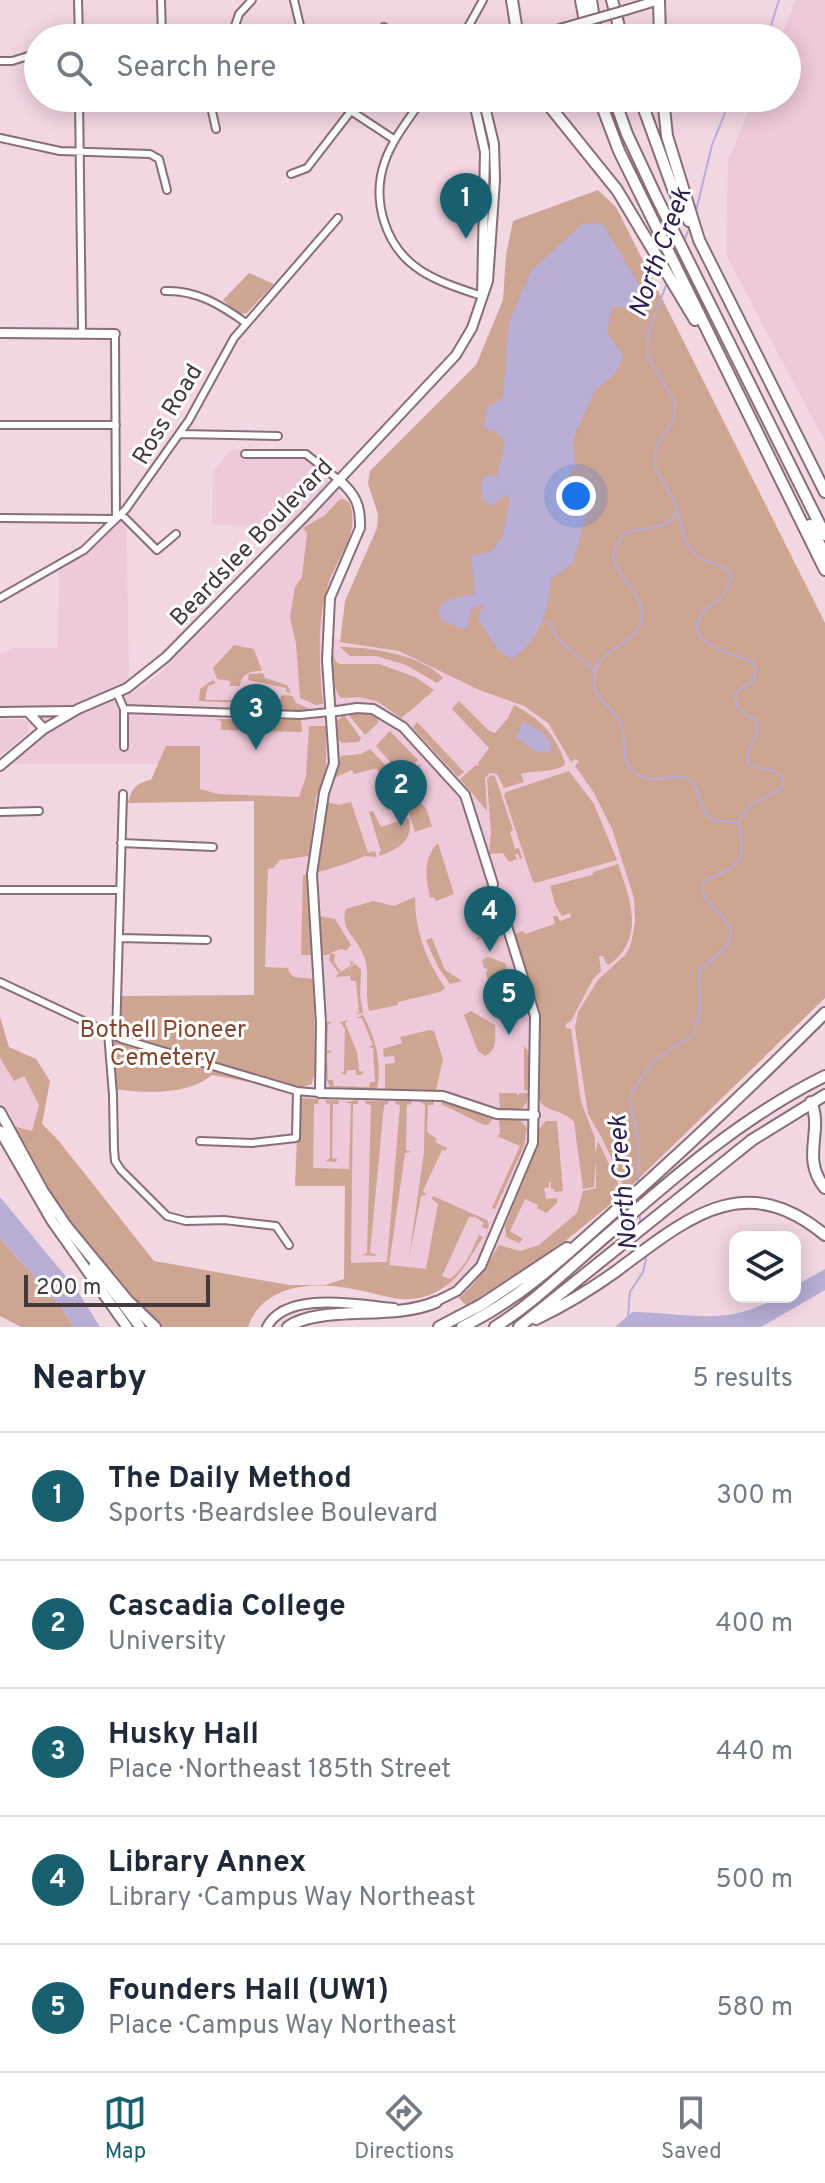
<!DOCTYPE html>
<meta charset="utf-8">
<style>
body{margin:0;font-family:Overpass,sans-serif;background:#f2f2f3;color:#1f2937}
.controls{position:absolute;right:24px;bottom:24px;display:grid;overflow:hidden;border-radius:16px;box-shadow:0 4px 20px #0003}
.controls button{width:72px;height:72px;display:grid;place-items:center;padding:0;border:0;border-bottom:2px solid #e0e1e3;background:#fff;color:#1f2937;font:40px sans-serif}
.scale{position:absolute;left:24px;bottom:20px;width:186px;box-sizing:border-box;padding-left:8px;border:4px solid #45393e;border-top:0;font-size:22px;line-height:28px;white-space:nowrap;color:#45393e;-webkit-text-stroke:6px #fff;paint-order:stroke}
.you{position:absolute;left:576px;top:496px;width:28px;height:28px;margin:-20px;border:6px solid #fff;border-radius:50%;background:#1a73e8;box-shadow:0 0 0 12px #1a73e833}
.badge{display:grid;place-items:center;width:52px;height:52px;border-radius:50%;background:#18606f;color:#fff;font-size:26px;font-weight:700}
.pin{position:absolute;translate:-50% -66px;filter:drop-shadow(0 2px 4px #0008)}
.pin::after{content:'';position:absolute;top:42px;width:28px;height:24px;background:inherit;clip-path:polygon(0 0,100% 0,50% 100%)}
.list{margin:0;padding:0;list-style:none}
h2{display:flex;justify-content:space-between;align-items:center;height:104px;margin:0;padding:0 32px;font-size:34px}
h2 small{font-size:26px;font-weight:400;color:#747a83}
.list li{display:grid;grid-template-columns:52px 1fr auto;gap:24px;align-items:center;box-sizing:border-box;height:128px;padding:0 32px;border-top:2px solid #e0e1e3}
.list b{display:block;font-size:30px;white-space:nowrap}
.list p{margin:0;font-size:26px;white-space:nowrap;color:#747a83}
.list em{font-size:26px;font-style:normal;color:#747a83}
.icon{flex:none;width:44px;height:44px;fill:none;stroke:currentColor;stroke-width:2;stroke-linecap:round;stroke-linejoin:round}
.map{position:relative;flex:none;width:825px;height:1327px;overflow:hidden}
.search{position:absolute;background:#fff;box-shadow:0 4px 20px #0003;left:24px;right:24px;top:24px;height:88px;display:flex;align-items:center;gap:20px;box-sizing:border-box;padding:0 28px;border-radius:44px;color:#747a83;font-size:30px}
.sheet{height:744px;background:#fff}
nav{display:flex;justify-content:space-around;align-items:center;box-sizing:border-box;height:112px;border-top:2px solid #e0e1e3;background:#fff;font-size:22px;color:#747a83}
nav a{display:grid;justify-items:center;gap:4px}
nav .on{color:#18606f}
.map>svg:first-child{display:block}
.built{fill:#edc9d9}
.green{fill:#cea493}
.water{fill:#b7add5}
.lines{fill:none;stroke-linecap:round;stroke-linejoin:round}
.stream{stroke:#b7add5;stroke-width:2}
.secondary-tunnel{stroke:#cfb7c1;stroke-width:8;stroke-dasharray:8 4;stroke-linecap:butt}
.street-casing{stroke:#876e79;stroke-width:10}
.secondary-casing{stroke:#876e79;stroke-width:12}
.primary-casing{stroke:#876e79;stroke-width:13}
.highway-casing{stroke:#876e79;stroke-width:14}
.street{stroke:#fff;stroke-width:6}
.secondary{stroke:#fff;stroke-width:8}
.primary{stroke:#fff;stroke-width:9}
.highway{stroke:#fff;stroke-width:10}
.secondary-bridge-casing{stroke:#876e79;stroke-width:12;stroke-linecap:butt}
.secondary-bridge{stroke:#fff;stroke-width:8}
.labels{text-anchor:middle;stroke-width:6;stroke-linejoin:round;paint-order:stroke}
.street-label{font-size:24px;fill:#45393e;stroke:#fff}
.park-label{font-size:24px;fill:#7f472e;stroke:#fff}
.water-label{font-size:26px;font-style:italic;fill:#2e1e4e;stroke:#fff}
</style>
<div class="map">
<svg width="825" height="1327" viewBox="0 0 825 1327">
<rect width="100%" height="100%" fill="#f2d6e2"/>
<!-- built -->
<path class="built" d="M796,0H825V442L726,255L728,161L754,98H787V38H780Z
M230,450L306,451V459L349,502L353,526L327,591L322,636L399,651L429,663L453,678L508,699L537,714L547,723L564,746L578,758L580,763L578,772L594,793L612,829L634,898L631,944L626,954L598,980L578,1012L575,1028L588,1114L604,1142L626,1191L558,1247L467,1306L446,1286L427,1296L404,1300L344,1288L345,1186H295L297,1091L320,1093L313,1081L314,1023L265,976L268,868H273L280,860L307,857L300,797L218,794L200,789L185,764H2L44,729L28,712H0V655L12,648H58L59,567L84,550L126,509L129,676L124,689L131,694L158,675L292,539L280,526L212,525L213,471Z
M0,719H24L29,724L28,733L0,756Z
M0,1058L14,1081L24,1076L39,1105L32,1131L6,1124L0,1112Z"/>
<!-- green -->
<path class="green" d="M598,190L616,207L825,623V998L626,1191L604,1142L588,1114L575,1028L578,1012L598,980L626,954L631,944L635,921L634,898L612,829L594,793L575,766L579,761L575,759L571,762L548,723L524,706L477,689L399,651L340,642L345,601L377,528L378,514L368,484L370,471L476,365L503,300L506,255L513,221Z
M249,273L274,284L247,313L239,314L223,300Z
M343,499L349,502C361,529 340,554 330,579C316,617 319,664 323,704L316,705L300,698L296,643L290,618L295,587L302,577L307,533L303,528L325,515L339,500Z
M234,645L254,649L262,671C250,671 242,673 240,686H230V681L217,679L213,668Z
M340,647C371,647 422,655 443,678L437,683L406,665L376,656H350Z
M333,654L336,662L340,664H379L415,677L434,690C423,699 414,709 401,718L377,701L358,697L341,698C331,687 332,669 333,654Z
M263,673L265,678L287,685L291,693L286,692V688L248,680L249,674Z
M213,680L216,683L208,686L205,700H241V703L199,701L200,689Z
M285,695L292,696L296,703L312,710H272L273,701L280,702L281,696Z
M251,696L272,700L270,709H246L245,698L250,699Z
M459,701L488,730L495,733L508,718L514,705C540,719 555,733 565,762L564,766C547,773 536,770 521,774L524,782L504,788L497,774L490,773L485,778L487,811L460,779L476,765L479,766L478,763L489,748L452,709Z
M365,712L379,717L377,724L365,735L347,713Z
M344,715L361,738L359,742L342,743L337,739V721Z
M216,719L301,720L302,732L221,730V721Z
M417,722L464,772L458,777L413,728Z
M309,726H326V776L316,797L309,856L280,860L273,868L268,869L265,967L288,968L289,972L294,977L314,979L315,1077H313L312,1084L300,1088L278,1082H250L212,1075C187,1096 143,1093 113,1089L109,1043L116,1036L120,996L254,995V801L128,803C132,788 136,783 151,780L166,746H200V789L218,794L299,797L306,777Z
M390,731L418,760L415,763L417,766L422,764L406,779L376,746Z
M370,749L395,775L401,795L392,797L386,781L381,782L377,768L354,774L352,770L334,778L341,756L361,754Z
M569,771L594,804L617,860L535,883L533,882L504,795L506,792Z
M491,775L495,776L513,830L510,832L515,849L519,848L522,858L520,859L518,854L515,855L517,859L509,862L503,853L489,854L491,833L487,779Z
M402,782L426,808L432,826L415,832L400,783Z
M327,802L338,805L351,802L368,853L375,851L377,857L364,856C361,859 324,871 318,872Z
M373,811L381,827L409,818C414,840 399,849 380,856L379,852L381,851L369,812Z
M438,843L454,894L436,901L434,897L430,898C426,879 422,859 438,843Z
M618,864C630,899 646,938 609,965L606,963L603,956H599L601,971L593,979L571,1021L566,1024V1028L571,1029L581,1102L595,1138V1154L598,1141L623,1194L558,1247L467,1306L459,1298C478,1283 487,1264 499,1245L520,1251L539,1245L577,1213L583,1191L596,1188V1159L594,1187L583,1189L574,1122C563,1109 547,1113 539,1100V1020L514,939L515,934L523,931L525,934L555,924L553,916H557L560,921L571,917L570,913L562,916L555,904L550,886L592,875L594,872Z
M303,875H308L312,955H301Z
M415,897C415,932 426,959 445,988L440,992L398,1002V1005L369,1011C364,992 371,972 363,954C357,938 339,928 346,909L373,901L394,906Z
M490,912L497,937L478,939L475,942L484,926L475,916Z
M319,916L335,919L351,945L346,951L341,949L330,953L335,954L334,962L341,972L351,965L350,960L354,963L346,971L355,964L361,969L360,996L363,1013L355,1014L359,1012L356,981H351L350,976L335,977L339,973L329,960L330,954L323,956Z
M432,938L445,970L462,981L450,984L438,967L426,940Z
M488,957L505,963L509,974L488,980L486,973L488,969L484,968L482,960Z
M471,1011L495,1025C495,1038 498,1049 485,1056L478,1051L464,1015Z
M363,1015C376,1039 382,1062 377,1089L330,1087L326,1078V1022H333L328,1024L327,1050L333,1052L327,1053L328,1080H333L334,1086L369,1087L370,1082H375L373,1048L368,1047L373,1045L362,1018H356Z
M0,1017L9,1047L36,1059L50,1081L42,1124L58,1140L154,1261L289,1285H325L344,1279L345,1186H295L299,1098L319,1099L318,1104H314L313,1168L349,1169L351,1104L345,1102L358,1100V1104H353L351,1263L387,1262L400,1105L396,1104L395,1101H412L411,1104L407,1105L406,1150L411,1152L405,1153L389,1265L426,1269L438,1204L432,1199L433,1196L487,1220L489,1226L487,1229L482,1227L484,1223L475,1217H469L442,1276L450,1279C465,1267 471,1253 479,1235L483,1237C469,1258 461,1279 436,1292C406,1307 383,1294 353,1289C314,1281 263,1284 248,1327H155L67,1226L6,1124L32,1131L39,1105L24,1076L14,1081L0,1058Z
M349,1020L345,1023L357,1052L359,1071L364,1072L361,1075H356V1070H347L346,1075L340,1073L344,1072L345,1029L340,1022Z
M430,1030L434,1031L443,1059L436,1090L385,1089V1064L395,1063L394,1056L384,1057L383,1049L402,1043L400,1037Z
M524,1046L530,1053V1091L524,1090Z
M499,1093H516L518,1096L520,1093H528L527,1102L521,1110H500Z
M326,1100H339L338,1104H333L332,1158L337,1159L336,1162L325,1161L330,1158V1104L326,1103Z
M443,1100L460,1103L493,1119L488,1125H484L441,1104Z
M365,1101H389L388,1104L384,1105L370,1253L376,1254L375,1256L362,1255L367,1253L371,1105L366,1104Z
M419,1101L434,1102L433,1105H428L427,1132L437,1139L435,1142L447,1148L445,1151L442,1150L423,1191L427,1195L421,1196L409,1258L424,1152L425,1105Z
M499,1120H520L527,1128L524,1146L495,1209L492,1208L520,1146L497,1136L500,1133Z
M546,1121H557L563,1191L555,1192L554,1189H551V1182H549V1187L544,1188L546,1199L557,1198V1203L546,1213L537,1208L538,1205L525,1199L510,1231L523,1239L519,1243L506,1237L505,1226L537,1147L539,1129Z
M0,1238L62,1308L74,1327H21L0,1316Z"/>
<!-- water -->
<path class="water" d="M602,223L641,288L638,307H612L607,333L623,356L616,373L595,390L573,439L575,465L557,492L565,496L578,480L590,487L589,504L573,563L551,579C548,611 540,640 512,659L497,649L478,619L483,604L472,608L466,630L444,622L437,610L447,600L475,594L471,556L490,552L502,538L510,499L504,495L493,506L483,500L481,485L485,475L497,476L505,442L496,431L484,429L486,409L503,397L509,322L531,271L582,224Z
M523,722C538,729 541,729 551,744L550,753L543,751L539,753L518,739L516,737Z
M0,1197L77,1290L100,1327H74L62,1308L0,1238Z
M825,1269V1290L761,1327H615L632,1312C666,1312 701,1320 734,1314C756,1310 774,1297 795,1297V1286Z"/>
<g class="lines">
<!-- stream -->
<path class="stream" d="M767,38L779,0
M695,215L712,145L731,98
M684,241L691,224
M678,512C682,528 684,547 700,558C714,567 717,558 732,576C730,581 728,589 724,594C719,601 710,604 704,611C678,642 732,654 752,661L756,670L753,682L741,688L735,695C736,710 742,713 755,719C764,742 741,745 749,765L775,771L783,778L782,789L750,805L738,823
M542,619L549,623L558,639L595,671
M638,1185L639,1143L630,1100L632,1092L654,1060L694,1034L700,1011L699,971C707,962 721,955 727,945C744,915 695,909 704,881C736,866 750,864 738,823C730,821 721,822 714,820C698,815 702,789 690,780C677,771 656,784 642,777C616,766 629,744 621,724C614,704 589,701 595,673C599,646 643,645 642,613C640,582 593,566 625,533C645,525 667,533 677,511L673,499L655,467L656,446L674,420L675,402L647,355L649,330L668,280
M639,1211L641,1225
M628,1315L630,1292L643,1272L647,1254"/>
<!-- secondary-tunnel -->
<path class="secondary-tunnel" d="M493,884L501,907"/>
<defs>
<path id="street" d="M78,0L79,38
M161,0L162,38
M294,0L303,38
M231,38L239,14L252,0
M377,38L384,27
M462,38L483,0
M0,61H12L38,53
M79,98L82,334
M175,98L177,106H187L207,98
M209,98L216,129
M337,98L345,107L395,140
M423,98C410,118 393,138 385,161C371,200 385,247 420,270C438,282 461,289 482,296
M0,138L60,151L150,154L159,159L167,190
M291,174L307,168L351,111
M165,291C197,290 221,305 246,323
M0,425H116
M180,434L278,436
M245,454H306L339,480
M121,514L157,550L176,534
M0,518L116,519L115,334
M0,598L84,550L126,509L189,420L234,338L338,218
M117,693L124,709V747
M124,709L300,715L330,712
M0,812L39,811
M121,843L213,847
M0,890H120
M119,938L207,940
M0,982L122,1039L297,1091L320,1093
M108,1033L113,1095L114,1149L115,1161L121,1170L167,1216L186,1221L224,1220L276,1226L289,1245
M116,1036L123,794
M200,1141L252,1143L296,1138L297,1091"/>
<path id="secondary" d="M626,10L659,0
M530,38L563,28
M473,98L485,152L482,295
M0,333L115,334
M339,480C355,494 361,505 360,528L330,598L327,660L334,763L324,793L312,874L321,1023L320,1093L443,1096L497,1114L535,1115
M0,712L71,711
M28,712L44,729
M330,712L357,708L373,709L403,727L465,795L493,884
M0,766L44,729L78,709L127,688L166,657L308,513L456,355L472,328L488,281L495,180L494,144L483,98
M431,1304L457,1291L481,1266L533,1143L535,1016L501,907
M267,1327C286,1290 359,1305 394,1308"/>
<path id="primary" d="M0,1112L43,1191L70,1231
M0,1131L52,1221L127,1327
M94,1266L140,1327"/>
<path id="highway" d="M512,0L518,38
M581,0L588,38
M591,0L597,38
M612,0L622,38
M659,0L660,38
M543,98L617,190L695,320
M599,98L619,151L825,570
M614,98L627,134L656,196L825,535
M640,98L673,189L689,221
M663,98L667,136L699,240L825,492
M810,525L825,555
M811,1102C824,1132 800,1157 825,1188
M66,1226L127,1300L155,1327
M536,1319C563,1306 590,1290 615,1272C685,1220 743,1167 825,1235
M288,1327C321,1304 393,1321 436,1302
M439,1327L481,1305L567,1248
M462,1327C520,1299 565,1256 612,1214C685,1149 756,1082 825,1013
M495,1327C530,1305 559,1277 590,1250C665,1185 736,1120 825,1076
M519,1327L752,1140L825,1095"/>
</defs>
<!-- street casing -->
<use href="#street" class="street-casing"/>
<!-- secondary casing -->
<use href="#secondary" class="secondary-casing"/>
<!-- primary casing -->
<use href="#primary" class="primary-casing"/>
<!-- highway casing -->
<use href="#highway" class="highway-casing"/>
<!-- street -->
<use href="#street" class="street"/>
<!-- secondary -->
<use href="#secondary" class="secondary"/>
<!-- primary -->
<use href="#primary" class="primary"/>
<!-- highway -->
<use href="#highway" class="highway"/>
<defs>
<path id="secondary-bridge" d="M563,28L626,10"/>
</defs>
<!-- secondary-bridge casing -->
<use href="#secondary-bridge" class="secondary-bridge-casing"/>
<!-- secondary-bridge -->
<use href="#secondary-bridge" class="secondary-bridge"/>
</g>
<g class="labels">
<!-- street labels -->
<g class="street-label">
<text transform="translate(167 414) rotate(-59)" y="8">Ross Road</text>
<text transform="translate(251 542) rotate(-46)" y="8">Beardslee Boulevard</text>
</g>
<!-- park labels -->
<g class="park-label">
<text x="163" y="1037">Bothell Pioneer<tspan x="163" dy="28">Cemetery</tspan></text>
</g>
<!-- water labels -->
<g class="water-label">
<text transform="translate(659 252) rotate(-70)" y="9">North Creek</text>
<text transform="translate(622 1183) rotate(-95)" y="9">North Creek</text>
</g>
</g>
</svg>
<div class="controls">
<button><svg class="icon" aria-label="layers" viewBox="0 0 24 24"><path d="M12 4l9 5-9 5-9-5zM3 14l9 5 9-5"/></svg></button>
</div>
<div class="scale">200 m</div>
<div class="you"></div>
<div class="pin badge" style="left:466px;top:239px">1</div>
<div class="pin badge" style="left:401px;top:826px">2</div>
<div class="pin badge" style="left:256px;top:750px">3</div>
<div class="pin badge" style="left:490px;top:952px">4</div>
<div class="pin badge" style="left:509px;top:1035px">5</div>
<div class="search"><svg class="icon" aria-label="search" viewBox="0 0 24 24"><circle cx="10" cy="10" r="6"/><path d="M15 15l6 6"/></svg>Search here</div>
</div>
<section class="sheet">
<h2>Nearby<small>5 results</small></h2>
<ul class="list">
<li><span class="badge">1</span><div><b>The Daily Method</b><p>Sports · Beardslee Boulevard</p></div><em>300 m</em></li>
<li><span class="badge">2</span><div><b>Cascadia College</b><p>University</p></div><em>400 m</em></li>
<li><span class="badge">3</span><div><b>Husky Hall</b><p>Place · Northeast 185th Street</p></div><em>440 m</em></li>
<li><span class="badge">4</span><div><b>Library Annex</b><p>Library · Campus Way Northeast</p></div><em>500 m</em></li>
<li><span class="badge">5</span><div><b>Founders Hall (UW1)</b><p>Place · Campus Way Northeast</p></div><em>580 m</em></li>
</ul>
</section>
<nav>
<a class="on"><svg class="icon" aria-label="map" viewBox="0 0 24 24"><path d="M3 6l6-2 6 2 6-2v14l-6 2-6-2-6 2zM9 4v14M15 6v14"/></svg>Map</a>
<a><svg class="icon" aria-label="directions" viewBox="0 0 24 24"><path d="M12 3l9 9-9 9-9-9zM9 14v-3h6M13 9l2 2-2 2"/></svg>Directions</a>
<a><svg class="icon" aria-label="saved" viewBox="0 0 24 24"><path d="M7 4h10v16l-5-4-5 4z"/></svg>Saved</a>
</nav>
